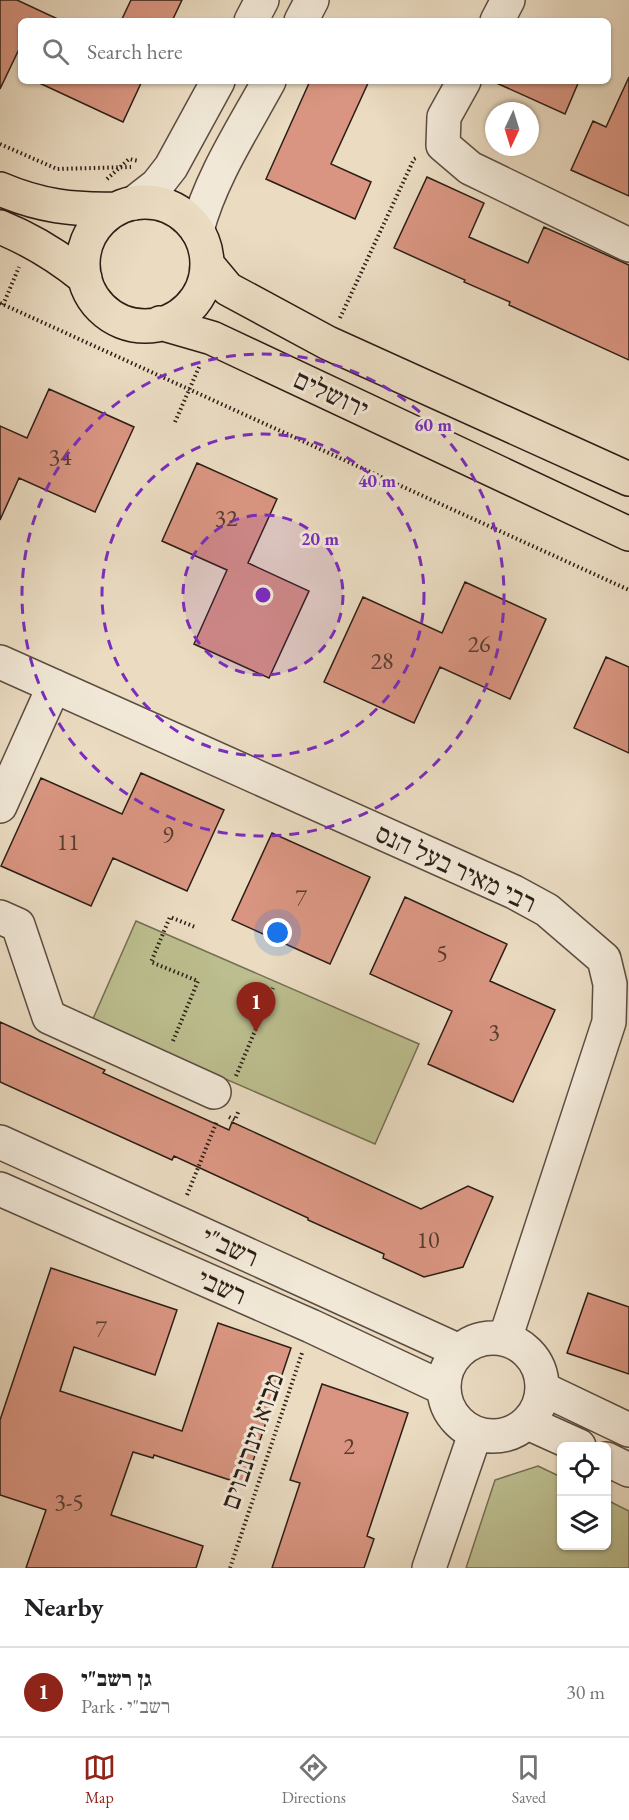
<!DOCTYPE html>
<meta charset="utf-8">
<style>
body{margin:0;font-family:"EB Garamond","Frank Ruhl Libre",serif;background:#f2f2f2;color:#202124}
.controls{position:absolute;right:18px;bottom:18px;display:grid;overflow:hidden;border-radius:9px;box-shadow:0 2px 4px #0004}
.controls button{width:54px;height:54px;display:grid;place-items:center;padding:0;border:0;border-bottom:2px solid #e0e0e0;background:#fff;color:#202124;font:30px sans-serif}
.compass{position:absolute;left:485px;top:102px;width:54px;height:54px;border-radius:50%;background:#fff;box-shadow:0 2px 4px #0004;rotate:184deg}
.you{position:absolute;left:278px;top:933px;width:21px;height:21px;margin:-15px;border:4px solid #fff;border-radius:50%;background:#1a73e8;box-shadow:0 0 0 9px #1a73e833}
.badge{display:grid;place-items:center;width:39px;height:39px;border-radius:50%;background:#8f2418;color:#fff;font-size:20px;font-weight:700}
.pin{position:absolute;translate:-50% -50px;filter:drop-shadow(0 2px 3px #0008)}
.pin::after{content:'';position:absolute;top:32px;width:21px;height:18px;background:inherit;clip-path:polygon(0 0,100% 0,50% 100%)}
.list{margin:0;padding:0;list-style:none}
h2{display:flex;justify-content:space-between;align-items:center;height:78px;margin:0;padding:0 24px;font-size:26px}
h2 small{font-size:20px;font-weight:400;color:#757577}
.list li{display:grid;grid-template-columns:39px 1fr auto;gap:18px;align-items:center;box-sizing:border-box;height:90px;padding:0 24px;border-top:2px solid #e0e0e0}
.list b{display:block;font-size:22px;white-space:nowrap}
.list p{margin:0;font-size:20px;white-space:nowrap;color:#757577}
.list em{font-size:20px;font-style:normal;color:#757577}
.icon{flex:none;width:33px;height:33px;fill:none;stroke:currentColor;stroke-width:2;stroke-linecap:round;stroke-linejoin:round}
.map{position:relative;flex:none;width:629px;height:1568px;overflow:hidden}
.search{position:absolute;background:#fff;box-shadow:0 2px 4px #0004;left:18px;right:18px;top:18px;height:66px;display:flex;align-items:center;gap:15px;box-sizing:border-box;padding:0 21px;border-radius:9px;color:#757577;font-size:22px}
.sheet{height:168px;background:#fff}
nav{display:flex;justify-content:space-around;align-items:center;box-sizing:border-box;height:84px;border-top:2px solid #e0e0e0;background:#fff;font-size:16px;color:#757577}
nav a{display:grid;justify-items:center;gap:3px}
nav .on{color:#8f2418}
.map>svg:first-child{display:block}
.green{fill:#bcbe8f;stroke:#746e52;stroke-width:1.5}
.building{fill:#d99581;stroke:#2c1e16;stroke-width:1.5}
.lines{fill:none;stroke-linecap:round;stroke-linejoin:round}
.minor-casing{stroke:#5c4d41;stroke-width:36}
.major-casing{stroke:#2c1e16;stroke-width:36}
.path{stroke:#2c1e16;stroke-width:4;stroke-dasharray:1.5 3;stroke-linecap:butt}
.minor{stroke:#f1e8d7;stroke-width:33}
.major{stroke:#eadbc1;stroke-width:33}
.ring{fill:none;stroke:#7b2cbf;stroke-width:3;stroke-dasharray:10 8}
.labels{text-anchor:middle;stroke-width:6;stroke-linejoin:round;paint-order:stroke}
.number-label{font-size:24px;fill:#573c31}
.street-label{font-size:27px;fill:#2c1e16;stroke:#f1e8d7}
.centre{fill:#7b2cbf;stroke:#f1e8d7;stroke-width:3}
.ring-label{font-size:18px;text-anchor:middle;font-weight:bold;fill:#7b2cbf;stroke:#f1e8d7;stroke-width:6;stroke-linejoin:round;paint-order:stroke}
</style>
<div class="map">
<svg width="629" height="1568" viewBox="0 0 629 1568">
<rect width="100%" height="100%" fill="#eadbc1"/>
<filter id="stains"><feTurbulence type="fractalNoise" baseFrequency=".00333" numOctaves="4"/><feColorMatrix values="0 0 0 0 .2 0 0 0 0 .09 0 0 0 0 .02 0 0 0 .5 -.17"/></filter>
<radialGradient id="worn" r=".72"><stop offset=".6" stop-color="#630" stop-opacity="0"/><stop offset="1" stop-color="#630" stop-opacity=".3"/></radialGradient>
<!-- green -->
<path class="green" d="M136,921L419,1044L375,1144L92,1021Z
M538,1466L561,1477L562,1546H606L607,1500L629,1511V1568H466L495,1480Z"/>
<!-- building -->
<path class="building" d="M0,0H17L62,21H21V45L0,89Z
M131,0H182L172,21H121Z
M629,77V196L571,170L593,121L606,127Z
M35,81H142L123,122Z
M310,81H369L331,164L371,182L355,219L266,179Z
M492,81H579L565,114Z
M427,177L484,203L469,237L528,263L544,227L629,265V360L509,305L510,302L464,282L465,280L394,248Z
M49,389L134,427L95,512L19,478L0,520V426L27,438Z
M197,463L277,499L248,563L309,591L269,678L194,644L227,570L162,541Z
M465,582L546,619L510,699L440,667L414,723L324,682L363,597L442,633Z
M606,657L629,667V753L574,728Z
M141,773L224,810L187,891L113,858L91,906L1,866L41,778L122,814Z
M272,833L370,877L330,964L232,920Z
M405,897L507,944L490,981L555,1010L513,1102L428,1064L452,1011L370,974Z
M0,1022L105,1070L103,1073L229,1130L232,1122L421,1209L468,1186L493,1197L463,1267L424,1277L383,1258L384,1254L308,1220V1218L174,1156L172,1160L0,1082Z
M51,1268L177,1310L155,1375L74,1347L60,1391L182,1431L218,1323L291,1348L245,1485L154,1455L153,1458L133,1452L111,1515L203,1546L196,1568H26L46,1510L0,1495V1420Z
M588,1293L629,1307V1374L567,1353Z
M322,1384L408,1413L367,1536L374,1539L364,1568H272L300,1483L290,1480Z"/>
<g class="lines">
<defs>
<path id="minor" d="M251,21L262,0
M301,21L312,0
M497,21L508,0
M464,81L444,117L443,145L470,168L629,245
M134,203L157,185L171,167L218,81
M197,230C211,177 243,129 269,81
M0,662L514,892L547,910L604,959L610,984L609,1022L505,1339
M0,806L54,686
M0,917L18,925L49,1017L214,1092
M0,1142L459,1351
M0,1189L311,1326L443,1388
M444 1387a49 49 0 1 1 98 0a49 49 0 1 1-98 0Z
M543,1389L629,1430
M528,1423L579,1446
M606,1459L629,1470
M429,1568L475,1434"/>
<path id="major" d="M0,189C40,206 72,210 116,209
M83 264a62 62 0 1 1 124 0a62 62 0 1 1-124 0Z
M0,227C32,240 58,256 85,278
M207,264L228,289L328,343L629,479
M160,323L212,338L629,534"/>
</defs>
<!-- minor casing -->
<use href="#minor" class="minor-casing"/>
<!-- major casing -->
<use href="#major" class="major-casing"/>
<!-- path -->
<path class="path" d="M0,144L57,169L131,167
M107,179L129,159L139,161
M0,303L629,590
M3,305L19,267
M340,318L414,159L416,158
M175,422L200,365
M173,1041L198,981L151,962L170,917L195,927
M236,1076L273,988
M229,1117L235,1120L239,1110
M187,1195L217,1121
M230,1568L302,1353"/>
<!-- minor -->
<use href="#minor" class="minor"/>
<!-- major -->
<use href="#major" class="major"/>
</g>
<!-- distance rings -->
<circle cx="263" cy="595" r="80" fill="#7b2cbf" fill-opacity=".12"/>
<g class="ring">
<circle cx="263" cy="595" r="80"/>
<circle cx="263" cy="595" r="161"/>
<circle cx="263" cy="595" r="241"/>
</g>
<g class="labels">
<!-- number labels -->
<g class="number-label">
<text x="60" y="465">34</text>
<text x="226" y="526">32</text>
<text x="479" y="652">26</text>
<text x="382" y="669">28</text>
<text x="168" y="843">9</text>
<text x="68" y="850">11</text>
<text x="301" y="906">7</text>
<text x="442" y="961">5</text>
<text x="494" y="1040">3</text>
<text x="428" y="1248">10</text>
<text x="101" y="1337">7</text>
<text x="349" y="1454">2</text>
<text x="69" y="1510">3-5</text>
</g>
<!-- street labels -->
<g class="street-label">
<text transform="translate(331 394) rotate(25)" y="9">ירושלים</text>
<text transform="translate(456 868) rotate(25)" y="9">רבי מאיר בעל הנס</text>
<text transform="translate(230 1247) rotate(24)" y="9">רשב"י</text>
<text transform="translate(222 1287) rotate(24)" y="9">רשבי</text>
<text transform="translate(252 1441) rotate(-71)" y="9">מבוא וינרנבוים</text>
</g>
</g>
<circle cx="263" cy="595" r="9" class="centre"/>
<g class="ring-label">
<text x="433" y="431">60 m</text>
<text x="377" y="487">40 m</text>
<text x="320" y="545">20 m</text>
</g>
<rect width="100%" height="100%" filter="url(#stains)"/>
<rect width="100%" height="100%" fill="url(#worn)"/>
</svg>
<div class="controls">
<button><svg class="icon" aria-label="locate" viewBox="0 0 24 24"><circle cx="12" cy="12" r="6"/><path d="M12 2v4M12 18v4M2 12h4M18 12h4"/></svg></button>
<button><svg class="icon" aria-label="layers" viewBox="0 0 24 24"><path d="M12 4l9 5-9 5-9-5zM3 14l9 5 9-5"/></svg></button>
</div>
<svg class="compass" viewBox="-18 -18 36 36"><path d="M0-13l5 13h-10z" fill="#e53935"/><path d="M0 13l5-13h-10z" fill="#757577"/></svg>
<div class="you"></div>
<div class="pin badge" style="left:256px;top:1032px">1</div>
<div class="search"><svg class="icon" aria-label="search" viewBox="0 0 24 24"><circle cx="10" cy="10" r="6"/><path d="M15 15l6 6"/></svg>Search here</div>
</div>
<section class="sheet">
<h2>Nearby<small></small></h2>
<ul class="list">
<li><span class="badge">1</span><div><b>גן רשב&quot;י</b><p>Park · רשב&quot;י</p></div><em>30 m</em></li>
</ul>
</section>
<nav>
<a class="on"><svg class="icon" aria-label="map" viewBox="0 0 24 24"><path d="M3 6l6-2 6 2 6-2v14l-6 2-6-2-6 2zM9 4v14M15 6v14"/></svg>Map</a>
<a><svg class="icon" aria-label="directions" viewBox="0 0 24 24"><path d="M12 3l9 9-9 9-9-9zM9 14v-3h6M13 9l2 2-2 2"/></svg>Directions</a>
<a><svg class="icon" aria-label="saved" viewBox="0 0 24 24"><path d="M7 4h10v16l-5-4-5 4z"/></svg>Saved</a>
</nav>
